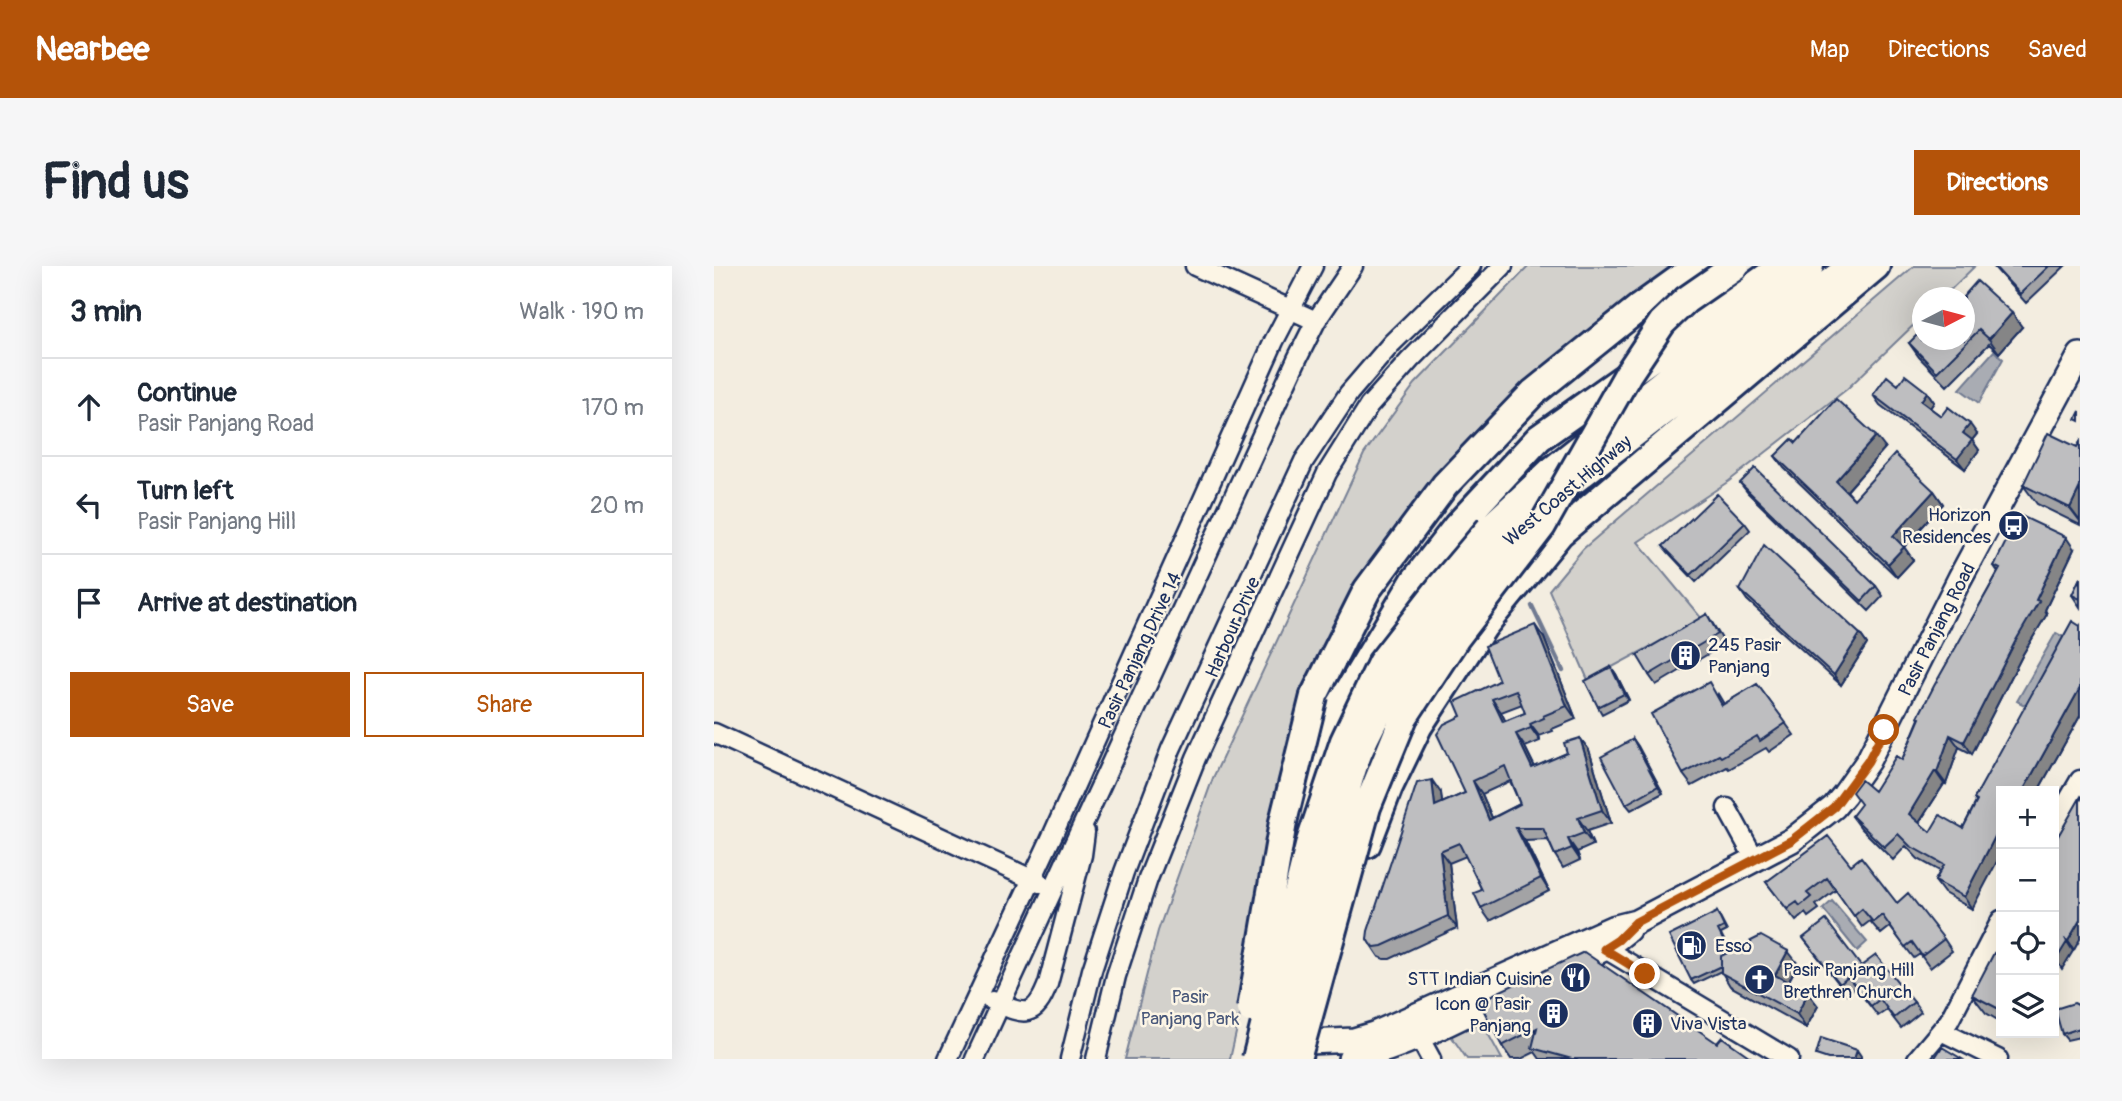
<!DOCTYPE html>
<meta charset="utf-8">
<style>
body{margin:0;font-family:Pangolin,sans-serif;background:#f6f6f7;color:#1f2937}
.controls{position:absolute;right:21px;bottom:21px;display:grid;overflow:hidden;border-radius:0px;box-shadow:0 7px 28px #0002}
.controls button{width:63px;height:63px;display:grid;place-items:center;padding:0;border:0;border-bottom:2px solid #e0e1e3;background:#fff;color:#1f2937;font:35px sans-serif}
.compass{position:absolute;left:1198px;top:21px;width:63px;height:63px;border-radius:50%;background:#fff;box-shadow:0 7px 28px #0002;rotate:84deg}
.stop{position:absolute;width:21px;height:21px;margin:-16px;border:5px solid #b45309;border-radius:50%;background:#fff}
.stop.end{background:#b45309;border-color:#fff;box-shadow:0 2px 7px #0008}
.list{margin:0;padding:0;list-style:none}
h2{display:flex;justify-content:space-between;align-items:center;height:91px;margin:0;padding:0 28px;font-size:30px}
h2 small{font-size:23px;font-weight:400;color:#747a83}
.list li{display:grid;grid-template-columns:46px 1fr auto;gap:21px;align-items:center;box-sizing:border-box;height:98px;padding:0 28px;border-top:2px solid #e0e1e3}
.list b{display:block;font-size:26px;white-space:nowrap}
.list p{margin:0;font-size:23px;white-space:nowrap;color:#747a83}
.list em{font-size:23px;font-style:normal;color:#747a83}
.actions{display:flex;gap:14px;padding:21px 28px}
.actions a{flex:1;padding:16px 0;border:2px solid #b45309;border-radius:0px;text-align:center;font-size:24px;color:#b45309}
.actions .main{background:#b45309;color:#fff}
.icon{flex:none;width:38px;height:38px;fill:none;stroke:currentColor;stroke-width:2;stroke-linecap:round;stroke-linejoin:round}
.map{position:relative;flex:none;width:1366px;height:793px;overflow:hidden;border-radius:0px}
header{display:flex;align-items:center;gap:42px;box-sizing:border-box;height:98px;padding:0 35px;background:#b45309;color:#fff}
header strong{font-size:33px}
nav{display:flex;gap:38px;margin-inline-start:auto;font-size:24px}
.intro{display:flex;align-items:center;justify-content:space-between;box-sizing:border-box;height:168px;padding:0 42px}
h1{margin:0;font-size:49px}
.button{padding:18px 32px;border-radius:0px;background:#b45309;color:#fff;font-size:24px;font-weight:700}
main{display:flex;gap:42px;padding:0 42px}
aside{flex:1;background:#fff;border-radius:0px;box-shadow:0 7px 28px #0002}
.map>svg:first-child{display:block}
.green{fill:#d3d1cc;stroke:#778095;stroke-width:2}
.water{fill:#a9acb3;stroke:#707a91;stroke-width:2}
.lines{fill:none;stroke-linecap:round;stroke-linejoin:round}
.stream{stroke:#707a91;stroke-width:4.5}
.minor-casing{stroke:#1b2f5e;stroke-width:23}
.major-casing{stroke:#1b2f5e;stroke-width:28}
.highway-casing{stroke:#1b2f5e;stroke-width:32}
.minor{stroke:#fcf5e5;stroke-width:18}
.major{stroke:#fcf5e5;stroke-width:23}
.highway{stroke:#fcf5e5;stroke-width:26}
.highway-bridge-casing{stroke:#1b2f5e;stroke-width:32;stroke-linecap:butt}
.highway-bridge{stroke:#fcf5e5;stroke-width:26}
.wall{fill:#a3a3a5;stroke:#1b2f5e;stroke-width:2;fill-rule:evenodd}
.shaded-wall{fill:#858586;stroke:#1b2f5e;stroke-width:2}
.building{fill:#bebec0;stroke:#1b2f5e;stroke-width:2;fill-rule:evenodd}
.route{stroke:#b45309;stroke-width:9}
.labels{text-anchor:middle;stroke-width:5;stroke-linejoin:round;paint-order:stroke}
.street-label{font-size:19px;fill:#1b2f5e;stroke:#fcf5e5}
.poi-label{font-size:19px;fill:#1b2f5e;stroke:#fcf5e5;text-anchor:start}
.park-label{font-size:19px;fill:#49587a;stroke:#fcf5e5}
</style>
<header>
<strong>Nearbee</strong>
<nav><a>Map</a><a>Directions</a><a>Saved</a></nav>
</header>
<div class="intro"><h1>Find us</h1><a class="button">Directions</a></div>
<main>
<aside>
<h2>3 min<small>Walk · 190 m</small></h2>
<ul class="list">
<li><svg class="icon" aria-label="ahead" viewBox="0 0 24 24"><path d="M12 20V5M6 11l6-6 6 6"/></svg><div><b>Continue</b><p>Pasir Panjang Road</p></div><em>170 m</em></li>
<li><svg class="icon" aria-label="left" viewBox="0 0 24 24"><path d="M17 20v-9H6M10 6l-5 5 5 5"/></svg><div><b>Turn left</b><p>Pasir Panjang Hill</p></div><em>20 m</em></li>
<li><svg class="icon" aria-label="arrive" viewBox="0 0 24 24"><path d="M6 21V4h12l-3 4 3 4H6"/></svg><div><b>Arrive at destination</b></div></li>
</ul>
<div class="actions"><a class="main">Save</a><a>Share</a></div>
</aside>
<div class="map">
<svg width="1366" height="793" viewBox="0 0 1366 793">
<rect width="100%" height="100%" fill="#f3ede0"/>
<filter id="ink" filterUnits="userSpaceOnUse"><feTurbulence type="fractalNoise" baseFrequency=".0143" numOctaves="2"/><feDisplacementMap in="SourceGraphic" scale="14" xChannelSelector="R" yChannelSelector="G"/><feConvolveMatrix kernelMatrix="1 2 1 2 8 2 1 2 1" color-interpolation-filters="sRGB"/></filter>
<g filter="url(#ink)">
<!-- green -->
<path class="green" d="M815,0H971L837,98L606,399L516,793H411L444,665L499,512L650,188L701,118Z
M1200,0H1261L1229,31L1209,32L1208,51L1133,123L1015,215L924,276L988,353L874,414L835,324L869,283Z
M766,753L788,793H753L735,767Z"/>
<!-- water -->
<path class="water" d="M1280,85L1289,93L1265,137L1246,123Z
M1342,367L1355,374L1316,442L1303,435Z
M1118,635L1153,676L1143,685L1109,643Z"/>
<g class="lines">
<!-- stream -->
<path class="stream" d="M818,340L849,405"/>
<defs>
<path id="minor" d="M481,0L602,55
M0,467L326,617
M1013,542L1042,595
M1340,559L1366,514
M883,678L1075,793
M278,735C309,748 320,755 334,718L368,589L371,566
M700,762L717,793
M1227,765L1284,793
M234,793L340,566L560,75L599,0
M261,793L583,93L602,55L639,0
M356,793L378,704L410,606L457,483L590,195L635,127L678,77L757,0
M382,793L402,710L434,613L482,492L613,207L655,140L696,94L789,0
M1203,793L1235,755L1287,654"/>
<path id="major" d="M851,702L890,683L914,664
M572,777L640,774L660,768L898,662L922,656L1078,574L1120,541L1130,529L1154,495L1246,312L1366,89
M636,793C688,784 746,751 794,728"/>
<path id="highway" d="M776,262L836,206L1096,0
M788,277L850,222L1137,0
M600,430L653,324L731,219L819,127L926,41L983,0
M580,556L612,463L701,314L743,260L825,172L1068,0
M653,578L675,521L704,461L770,360L846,267L1162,0"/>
</defs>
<!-- minor casing -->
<use href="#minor" class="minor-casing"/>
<!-- major casing -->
<use href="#major" class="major-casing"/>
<!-- highway casing -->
<use href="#highway" class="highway-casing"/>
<!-- minor -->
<use href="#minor" class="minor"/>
<!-- major -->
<use href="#major" class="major"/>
<!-- highway -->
<use href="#highway" class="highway"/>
<defs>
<path id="highway-bridge" d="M537,743L569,556L600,430
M542,793L596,576L630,475L667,397L727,320L776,262
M564,793C580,713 599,633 624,555C631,531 636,506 646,483C680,407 734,340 788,277
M583,793L653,541L690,451L742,372L828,260L914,108L948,57L972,34L1021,0"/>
</defs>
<!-- highway-bridge casing -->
<use href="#highway-bridge" class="highway-bridge-casing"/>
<!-- highway-bridge -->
<use href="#highway-bridge" class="highway-bridge"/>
</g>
<!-- wall -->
<path class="wall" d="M1279,0H1351L1312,37Z
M1250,32L1308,61L1285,87L1275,78L1233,120L1205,91L1195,77L1208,74Z
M1184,119L1213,126L1220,136L1216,142L1227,150L1263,168L1258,174L1265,184L1251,203L1166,139L1159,129Z
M1366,176V259L1323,238L1309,219L1363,181Z
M1082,177L1171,182L1133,225L1140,233L1220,225L1229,238L1190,281L1199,294L1183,311L1070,202L1061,190Z
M1026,217L1162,320L1169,330L1155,345L1034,227Z
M1031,257L1036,264L982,316L954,286L949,280Z
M1360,283L1331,344L1333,348L1309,388L1258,488L1245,481L1232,518H1230L1205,557L1216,566L1249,562L1262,536L1260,533L1366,360V450L1324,525H1287L1258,643L1230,627L1221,615L1226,605L1204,593L1192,580L1179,594L1147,562L1138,550L1188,494L1205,453L1204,451L1284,306L1280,300Z
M1366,312V341L1358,329Z
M1026,324L1146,368L1153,378L1127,419L1033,334Z
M993,348L1011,378L942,419L935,409Z
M830,372L862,453L838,463L839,465L825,470L826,475L811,481L821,501L853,487L866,472L875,484L897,557L873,565L879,579L863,586L866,594L849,602L841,589L834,574L811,575L835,625L776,655L767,642L768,624L752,590L735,597L743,662L676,693H670L665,691L653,673L727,527L728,537L751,527L747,450ZM808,438L811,447L791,455L787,446ZM796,515L806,538L778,552L768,528Z
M897,401L902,408L915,434L888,448L884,441Z
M1043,418L1080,469L1055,486L1052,482L1015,503L1013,501L978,520L969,508L1004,428L1010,438Z
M919,473L949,527L917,544L912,538Z
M1137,599L1183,637L1230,673L1238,685L1216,702L1206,688L1200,692L1176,661L1167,668L1156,655L1148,661L1122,624L1102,639L1105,643L1094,651L1091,647L1082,655L1052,616Z
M1003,646L1013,665L1007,668L1016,686L1084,698L1074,716L1094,727L1104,740L1092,762L1016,720L1007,705L980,718L977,714Z
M1089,672L1147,700L1200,736L1207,746L1187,762L1173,744L1164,750L1141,721L1133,728Z
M1287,691V756L1272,747L1258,729Z
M765,735L1003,777L1039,793H826L821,786L807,793H797L788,780Z
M1366,740V771L1353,774L1348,768Z"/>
<!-- shaded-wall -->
<path class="shaded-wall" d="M1298,47L1308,61L1285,87L1275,73Z
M1213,126L1220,136L1214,145L1207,135Z
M1256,158L1263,168L1258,174L1265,184L1251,203L1243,193L1249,167Z
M1162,170L1171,182L1130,228L1122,215Z
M1366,221V255L1356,242Z
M1220,225L1229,238L1188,283L1179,270Z
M1352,271L1360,283L1331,344L1333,348L1309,388L1258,488L1250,476L1322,334Z
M1190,281L1199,294L1183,311L1174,298Z
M821,359L830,372L862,453L853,440Z
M1146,368L1153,378L1127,419L1120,409Z
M897,401L902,408L915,434L910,428Z
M1366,422V450L1324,525H1309Z
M778,433L787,446L798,468L789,456Z
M816,458L825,470L826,475L817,462Z
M802,468L811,481L827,515L818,502Z
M1236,469L1245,481L1232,518L1223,506Z
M866,472L875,484L897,557L888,544Z
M919,473L924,480L949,527L944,520Z
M1221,505L1230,518L1203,560L1195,548Z
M718,514L727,527L730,553L721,540Z
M759,515L768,528L784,566L775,554Z
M864,552L873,565L879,579L870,567Z
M1287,559V588L1258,643L1250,631Z
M802,562L811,575L835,625L827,612Z
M854,573L863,586L866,594L858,582Z
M726,585L735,597L743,662L734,650Z
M1366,654V673L1360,684L1354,675Z
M1352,674L1359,685L1348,703L1344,697L1340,705V687Z
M1074,685L1084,698L1071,722L1061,709Z
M1094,727L1104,740L1092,762L1083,748Z
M1143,784L1147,790V793H1140Z"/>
<!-- building -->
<path class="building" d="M1280,0H1335L1306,28Z
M1263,15L1298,47L1275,73L1265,64L1223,106L1195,77L1208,64V74H1250V32H1248Z
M1191,109L1213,126L1207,135L1227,150L1234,141L1256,158L1249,167L1258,174L1243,193L1159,129L1173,110L1184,119Z
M1122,133L1162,170L1122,215L1140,233L1181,188L1220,225L1179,270L1190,281L1174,298L1061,190L1078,173L1082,177Z
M1366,145V155L1362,153Z
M1334,167L1363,181L1366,176V221L1356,242L1309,219Z
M1041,202L1162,320L1148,335L1026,217Z
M1003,228L1031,257L977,309L949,280Z
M1305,249L1352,271L1322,334L1325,335L1301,376L1250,476L1236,469L1223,506L1221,505L1195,548L1216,566L1226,549L1249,562L1263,535L1260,533L1358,355L1366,360V422L1309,525H1287V559L1250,631L1221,615L1230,599L1196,580L1184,568L1170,581L1138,550L1147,538L1138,526L1147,514L1160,525L1182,490L1188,494L1206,452L1204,451L1220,420L1286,303L1280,300Z
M1050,279L1146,368L1120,409L1026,324Z
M1366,312V333L1358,329Z
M993,348L1004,368L935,409L923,389Z
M821,359L853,440L829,450L830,452L816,458L817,462L802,468L818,502L853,487L850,477L866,472L888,544L864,552L870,567L854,573L858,582L841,589L829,562H802L827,612L767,642L760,627L768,624L745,577L726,585L734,650L668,680L661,681L656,678L653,673L654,665L703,517L718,514L721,540L751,527L723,468L730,458L747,450L741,436L785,415L771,380ZM802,424L811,447L789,456L778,433ZM791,500L806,538L775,554L759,515Z
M897,401L910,428L884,441L871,415Z
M995,416L1008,439L1043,418L1072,457L1046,475L1043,470L1007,491L1005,489L969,508L937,448Z
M919,473L944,520L912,538L887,491Z
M1366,532V654L1354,675L1352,674L1353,676L1342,694L1340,688V577Z
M1114,570L1137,599L1147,591L1183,637L1194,627L1230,673L1208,690L1198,676L1191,681L1168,649L1159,656L1148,643L1140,650L1113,612L1093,627L1097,631L1086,640L1083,636L1073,643L1052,616Z
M1003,646L1010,661L1004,664L1015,686L1007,690V700L977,714L955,670Z
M1112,654L1147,700L1162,689L1200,736L1180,752L1166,733L1157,740L1134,711L1126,718L1089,672Z
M1047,670L1074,685L1061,709L1094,727L1083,748L1007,707V690Z
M870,686L1003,777L1008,771L1039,793H858L818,782L823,762L788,780L765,735Z
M1280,687L1287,691V744L1258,729Z
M1360,737L1366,740V762L1348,768L1341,743Z
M1107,772L1143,784L1140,793H1114L1102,789Z
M1228,781L1248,793H1220Z"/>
</g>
<g class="lines" filter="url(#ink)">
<!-- route -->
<path class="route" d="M931,708L890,683L904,674L922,656L1078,574L1120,541L1154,495L1170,464"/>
</g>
<!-- icons -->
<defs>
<symbol id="bus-disc" viewBox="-11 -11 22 22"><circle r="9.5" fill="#1b2f5e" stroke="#fcf5e5"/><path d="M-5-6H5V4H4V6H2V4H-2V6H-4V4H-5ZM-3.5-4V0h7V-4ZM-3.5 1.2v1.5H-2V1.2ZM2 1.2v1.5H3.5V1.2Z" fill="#fff"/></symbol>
<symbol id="building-disc" viewBox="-11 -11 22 22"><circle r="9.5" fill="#1b2f5e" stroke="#fcf5e5"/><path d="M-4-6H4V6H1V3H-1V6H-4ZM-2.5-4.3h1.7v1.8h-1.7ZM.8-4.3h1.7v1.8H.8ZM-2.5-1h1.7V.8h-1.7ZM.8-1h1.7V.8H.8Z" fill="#fff"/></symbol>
<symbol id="fuel-disc" viewBox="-11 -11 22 22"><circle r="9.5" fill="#1b2f5e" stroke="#fcf5e5"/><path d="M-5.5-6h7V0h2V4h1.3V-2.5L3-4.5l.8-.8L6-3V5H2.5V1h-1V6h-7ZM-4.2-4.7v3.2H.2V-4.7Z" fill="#fff"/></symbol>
<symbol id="restaurant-disc" viewBox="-11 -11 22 22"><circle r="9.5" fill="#1b2f5e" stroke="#fcf5e5"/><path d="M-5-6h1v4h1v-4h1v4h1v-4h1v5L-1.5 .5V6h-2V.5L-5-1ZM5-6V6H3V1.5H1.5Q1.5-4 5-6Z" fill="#fff"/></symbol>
<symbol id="church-disc" viewBox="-11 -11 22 22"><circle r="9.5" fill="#1b2f5e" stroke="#fcf5e5"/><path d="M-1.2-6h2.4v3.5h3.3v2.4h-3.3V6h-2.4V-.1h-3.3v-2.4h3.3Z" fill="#fff"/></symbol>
</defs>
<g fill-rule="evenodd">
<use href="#bus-disc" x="1282" y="242" width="35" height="35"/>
<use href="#building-disc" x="954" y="372" width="35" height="35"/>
<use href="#fuel-disc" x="960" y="662" width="35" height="35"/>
<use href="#restaurant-disc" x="844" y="694" width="35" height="35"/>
<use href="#church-disc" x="1028" y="696" width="35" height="35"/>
<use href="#building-disc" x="822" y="730" width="35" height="35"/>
<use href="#building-disc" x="916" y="740" width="35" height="35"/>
</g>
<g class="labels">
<!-- street labels -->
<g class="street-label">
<text transform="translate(853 224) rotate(-40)" y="7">West Coast Highway</text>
<text transform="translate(518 361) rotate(-66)" y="7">Harbour Drive</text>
<text transform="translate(1222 363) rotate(-63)" y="7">Pasir Panjang Road</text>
<text transform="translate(425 384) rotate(-65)" y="7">Pasir Panjang Drive 14</text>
</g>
<!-- poi labels -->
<g class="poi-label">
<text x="1277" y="255" text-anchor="end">Horizon<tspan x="1277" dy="22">Residences</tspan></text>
<text x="994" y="385">245 Pasir<tspan x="994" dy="22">Panjang</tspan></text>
<text x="1001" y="686">Esso</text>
<text x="1069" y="710">Pasir Panjang Hill<tspan x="1069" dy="22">Brethren Church</tspan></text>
<text x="838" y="719" text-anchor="end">STT Indian Cuisine</text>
<text x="817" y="744" text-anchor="end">Icon @ Pasir<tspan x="817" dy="22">Panjang</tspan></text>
<text x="956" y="764">Viva Vista</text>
</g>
<!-- park labels -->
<g class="park-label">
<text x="476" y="737">Pasir<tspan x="476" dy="22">Panjang Park</tspan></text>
</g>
</g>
</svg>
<div class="controls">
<button>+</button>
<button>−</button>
<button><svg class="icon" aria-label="locate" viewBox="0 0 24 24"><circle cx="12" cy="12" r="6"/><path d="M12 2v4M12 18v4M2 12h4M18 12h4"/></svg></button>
<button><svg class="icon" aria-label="layers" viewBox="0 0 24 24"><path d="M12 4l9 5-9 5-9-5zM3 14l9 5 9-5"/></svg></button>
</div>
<svg class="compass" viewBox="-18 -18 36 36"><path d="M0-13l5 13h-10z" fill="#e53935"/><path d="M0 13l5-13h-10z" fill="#747a83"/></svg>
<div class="stop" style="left:1170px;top:464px"></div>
<div class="stop end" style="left:931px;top:708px"></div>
</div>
</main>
